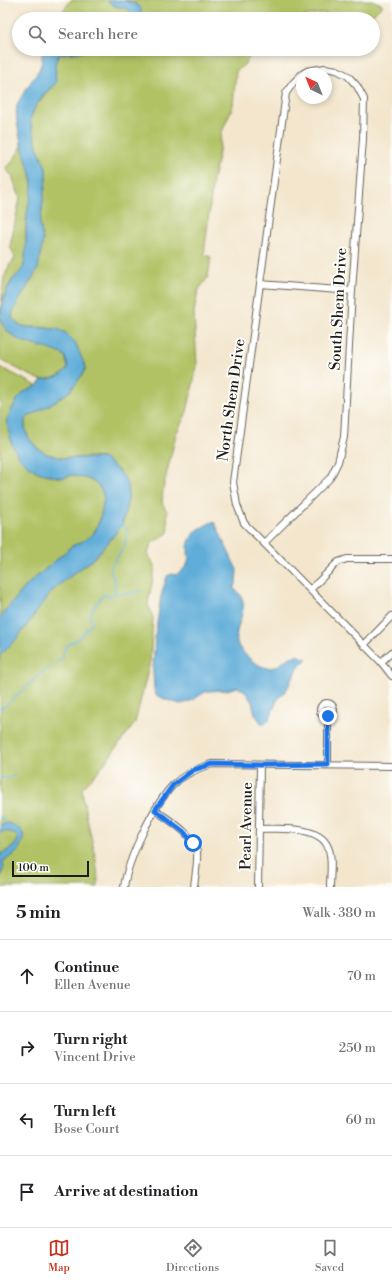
<!DOCTYPE html>
<meta charset="utf-8">
<style>
body{margin:0;font-family:"Libre Bodoni",serif;background:#f6f6f6;color:#202124}
.compass{position:absolute;left:296px;top:68px;width:36px;height:36px;border-radius:50%;background:#fff;box-shadow:0 2px 6px #0003;rotate:317deg}
.scale{position:absolute;left:12px;bottom:10px;width:77px;box-sizing:border-box;padding-left:4px;border:2px solid #1c1c1c;border-top:0;font-size:11px;line-height:14px;white-space:nowrap;color:#1c1c1c;-webkit-text-stroke:3px #fdfcf7;paint-order:stroke}
.stop{position:absolute;width:12px;height:12px;margin:-9px;border:3px solid #1a73e8;border-radius:50%;background:#fff}
.stop.end{background:#1a73e8;border-color:#fff;box-shadow:0 1px 4px #0008}
.list{margin:0;padding:0;list-style:none}
h2{display:flex;justify-content:space-between;align-items:center;height:52px;margin:0;padding:0 16px;font-size:17px}
h2 small{font-size:13px;font-weight:400;color:#757577}
.list li{display:grid;grid-template-columns:26px 1fr auto;gap:12px;align-items:center;box-sizing:border-box;height:72px;padding:0 16px;border-top:1px solid #e0e0e0}
.list b{display:block;font-size:15px;white-space:nowrap}
.list p{margin:0;font-size:13px;white-space:nowrap;color:#757577}
.list em{font-size:13px;font-style:normal;color:#757577}
.icon{flex:none;width:22px;height:22px;fill:none;stroke:currentColor;stroke-width:2;stroke-linecap:round;stroke-linejoin:round}
.map{position:relative;flex:none;width:392px;height:887px;overflow:hidden}
.search{position:absolute;background:#fff;box-shadow:0 2px 6px #0003;left:12px;right:12px;top:12px;height:44px;display:flex;align-items:center;gap:10px;box-sizing:border-box;padding:0 14px;border-radius:22px;color:#757577;font-size:15px}
.sheet{height:340px;background:#fff}
nav{display:flex;justify-content:space-around;align-items:center;box-sizing:border-box;height:56px;border-top:1px solid #e0e0e0;background:#fff;font-size:11px;color:#757577}
nav a{display:grid;justify-items:center;gap:2px}
nav .on{color:#c8321e}
.map>svg:first-child{display:block}
.green{fill:#b1c265;stroke:#666f40}
.water{fill:#60add9;stroke:#3e647a}
.lines{fill:none;stroke-linecap:round;stroke-linejoin:round}
.stream{stroke:#60add9;stroke-width:1.5}
.street-casing{stroke:#67635a;stroke-width:8}
.street{stroke:#fff;stroke-width:6}
.route{stroke:#1a73e8;stroke-width:5}
.labels{text-anchor:middle;stroke-width:4;stroke-linejoin:round;paint-order:stroke}
.street-label{font-size:15px;fill:#1c1c1c;stroke:#fdfcf7}
</style>
<div class="map">
<svg width="392" height="887" viewBox="0 0 392 887">
<rect width="100%" height="100%" fill="#fdfcf7"/>
<filter id="ink" filterUnits="userSpaceOnUse"><feTurbulence type="fractalNoise" baseFrequency=".025" numOctaves="2"/><feDisplacementMap in="SourceGraphic" scale="8" xChannelSelector="R" yChannelSelector="G"/><feConvolveMatrix kernelMatrix="1 2 1 2 8 2 1 2 1" color-interpolation-filters="sRGB"/></filter>
<filter id="wash" filterUnits="userSpaceOnUse"><feTurbulence type="fractalNoise" baseFrequency=".012" numOctaves="4" result="noise"/><feDisplacementMap in="SourceGraphic" scale="16" xChannelSelector="R" yChannelSelector="G"/><feGaussianBlur stdDeviation="0.9" result="paint"/><feColorMatrix in="noise" values="0 0 0 0 0 0 0 0 0 0 0 0 0 0 0 0 0 1.4 0 .05"/><feComposite in="paint" operator="in"/></filter>
<g filter="url(#wash)">
<rect width="100%" height="100%" fill="#f3e6cd"/>
<!-- green -->
<path class="green" d="M71,0H107L115,6L129,9L130,13L126,19H108L106,14L100,16L99,19H57Z
M125,0H372L383,5L371,17L363,19L337,17L323,13L305,16L301,19H136L139,17L136,3Z
M88,49H254L245,64L236,71L233,105L222,132L219,152L213,180L204,255L211,257L208,277L198,291L194,312L197,366L187,412L176,434L163,489L162,503L167,511L168,533L151,544L148,554L155,567L148,604L153,618L150,662L135,723L101,768L82,789C85,821 99,856 98,887H0C0,878 4,870 3,861L14,855L23,841L8,823L0,826V656L18,637L53,590L73,574L91,561L107,544L122,525L128,500V487L119,471L112,465L103,458L90,457L62,458L47,454L36,447L28,437L25,427V419L71,391L78,348C69,330 54,328 35,327C30,327 24,327 19,325C17,323 14,320 12,318L13,312L18,301L27,287L43,240L40,224L46,180V168L37,146L30,120L34,109L44,95L53,86L56,73L55,64L58,56L61,54L85,51Z
M21,136C23,151 31,166 32,181C33,193 29,203 27,214C24,229 27,245 25,260C24,262 25,264 24,266C22,272 16,275 12,280C5,290 1,302 0,314L4,278L10,264L14,260L15,257L10,246L20,198L12,176L6,169L7,166L10,165L21,148Z
M0,318L2,322L47,348L58,352L65,356L69,368C62,374 53,381 43,380C37,380 11,365 3,361L0,358Z
M0,367L37,386C22,393 19,397 10,412L27,465L38,472L53,476L62,478L72,475L88,479L96,483L102,491L104,499L100,520L94,533L83,541L72,546L27,585L0,617Z
M5,831L14,833L18,837C17,848 8,849 0,855V832Z"/>
<!-- water -->
<path class="water" d="M107,0C120,0 131,0 141,8V13L136,19H126L130,13L129,9L115,6Z
M44,49H88C79,55 67,51 58,56L55,64L56,83L43,95L34,109L30,120L37,146L46,168V180L40,224L43,240L38,269L18,302L13,312L12,318L19,325L27,327L57,329L66,333L75,342L86,368C75,389 64,397 44,408C38,412 30,414 25,419V427L28,437L36,447L47,454L62,458H103L112,465L124,477L128,487V500L122,525L107,544L91,561L73,574L53,590L18,637L0,656V617L27,585L72,546L83,541L94,533L100,520L104,499L102,491L96,483L88,479L72,475L62,478L53,476L38,472L27,465L18,456L12,445L6,421L17,400L24,392L37,386L42,380L53,378L61,375L68,368L65,356C43,342 14,349 1,321C0,309 5,290 12,281C16,275 23,271 24,264C27,248 25,232 27,215C28,204 32,194 32,183C32,174 28,167 26,159C22,147 14,118 17,105C18,102 21,98 23,94C28,84 41,72 42,60C42,57 42,54 42,51Z
M212,522L215,523L237,570L236,585L233,588C258,604 228,628 239,647C241,650 245,654 247,656C256,665 268,672 279,665C284,661 288,657 295,656C299,655 303,658 307,659C297,667 294,676 288,687C286,692 281,695 278,699C273,707 272,718 265,724L261,723L255,714L252,702L244,690L237,687L227,690L207,691L189,702L180,704L167,700L156,695L154,689L153,672L155,637L161,596L167,576L172,574L176,575C199,560 181,554 192,536C196,529 205,526 212,522Z
M8,823C16,826 21,828 24,836L19,850L14,855L3,861L4,867L0,878V855C8,849 17,848 18,837C13,832 7,831 0,832V826Z"/>
<g class="lines">
<!-- stream -->
<path class="stream" d="M122,525L127,528L128,533L126,539L124,548L111,566V573L115,582V593C124,596 132,592 141,591
M0,709L11,701L39,675L62,659L66,646L79,638L92,623L90,615L94,607L103,595L110,596L117,593
M0,778H10L16,774
M0,815L6,825"/>
</g>
</g>
<g filter="url(#ink)">
<g class="lines">
<defs>
<path id="street" d="M302,74L293,83L286,93L233,482L237,505L244,523L381,662L392,676
M260,284L352,291
M264,543L330,478L338,462L344,437L352,291L363,139L364,99L357,86L348,76L337,70L325,68L307,71L302,74
M310,590L338,562L347,559H392
M364,645L392,616
M381,662L392,652
M320 710a7 7 0 1 1 14 0a7 7 0 1 1-14 0Z
M328,716V765
M155,810C170,821 193,833 197,852C198,861 195,877 194,887
M259,829C279,829 319,825 328,847C333,858 330,875 330,887
M124,887C128,859 153,806 173,785C184,774 198,768 212,764L392,766
M258,887L260,765"/>
</defs>
<!-- street casing -->
<use href="#street" class="street-casing"/>
<!-- street -->
<use href="#street" class="street"/>
</g>
</g>
<g class="lines" filter="url(#ink)">
<!-- route -->
<path class="route" d="M193,843L184,832L155,810L173,785L193,770L212,764L260,765L328,764V716"/>
</g>
<g class="labels">
<!-- street labels -->
<g class="street-label">
<text transform="translate(338 309) rotate(-87)" y="5">South Shem Drive</text>
<text transform="translate(231 400) rotate(-82)" y="5">North Shem Drive</text>
<text transform="translate(246 826) rotate(-89)" y="5">Pearl Avenue</text>
</g>
</g>
</svg>
<svg class="compass" viewBox="-18 -18 36 36"><path d="M0-13l5 13h-10z" fill="#e53935"/><path d="M0 13l5-13h-10z" fill="#757577"/></svg>
<div class="scale">100 m</div>
<div class="stop" style="left:193px;top:843px"></div>
<div class="stop end" style="left:328px;top:716px"></div>
<div class="search"><svg class="icon" aria-label="search" viewBox="0 0 24 24"><circle cx="10" cy="10" r="6"/><path d="M15 15l6 6"/></svg>Search here</div>
</div>
<section class="sheet">
<h2>5 min<small>Walk · 380 m</small></h2>
<ul class="list">
<li><svg class="icon" aria-label="ahead" viewBox="0 0 24 24"><path d="M12 20V5M6 11l6-6 6 6"/></svg><div><b>Continue</b><p>Ellen Avenue</p></div><em>70 m</em></li>
<li><svg class="icon" aria-label="right" viewBox="0 0 24 24"><path d="M7 20v-9h11M14 6l5 5-5 5"/></svg><div><b>Turn right</b><p>Vincent Drive</p></div><em>250 m</em></li>
<li><svg class="icon" aria-label="left" viewBox="0 0 24 24"><path d="M17 20v-9H6M10 6l-5 5 5 5"/></svg><div><b>Turn left</b><p>Bose Court</p></div><em>60 m</em></li>
<li><svg class="icon" aria-label="arrive" viewBox="0 0 24 24"><path d="M6 21V4h12l-3 4 3 4H6"/></svg><div><b>Arrive at destination</b></div></li>
</ul>
</section>
<nav>
<a class="on"><svg class="icon" aria-label="map" viewBox="0 0 24 24"><path d="M3 6l6-2 6 2 6-2v14l-6 2-6-2-6 2zM9 4v14M15 6v14"/></svg>Map</a>
<a><svg class="icon" aria-label="directions" viewBox="0 0 24 24"><path d="M12 3l9 9-9 9-9-9zM9 14v-3h6M13 9l2 2-2 2"/></svg>Directions</a>
<a><svg class="icon" aria-label="saved" viewBox="0 0 24 24"><path d="M7 4h10v16l-5-4-5 4z"/></svg>Saved</a>
</nav>
